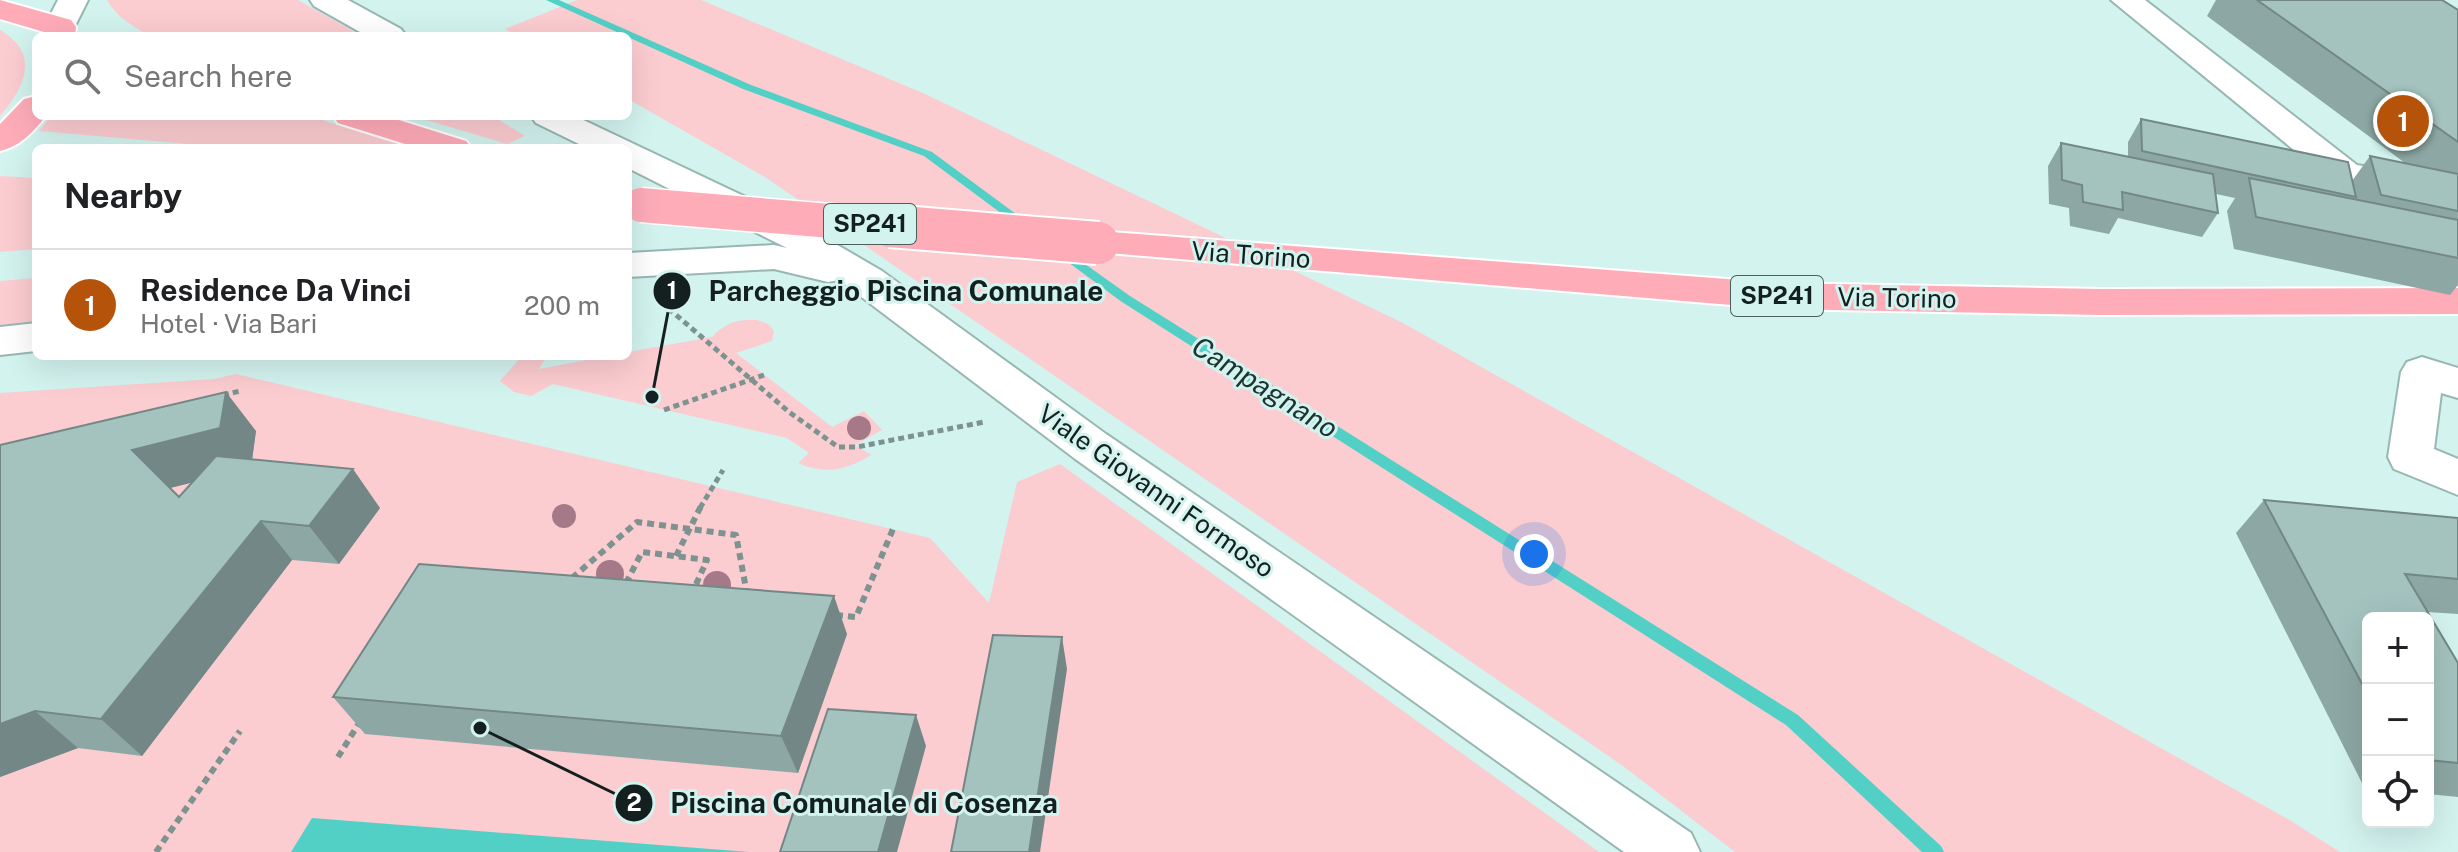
<!DOCTYPE html>
<meta charset="utf-8">
<style>
body{margin:0;font-family:"Public Sans",sans-serif;background:#f6f6f6;color:#202124}
.controls{position:absolute;right:24px;bottom:24px;display:grid;overflow:hidden;border-radius:12px;box-shadow:0 8px 32px #0002}
.controls button{width:72px;height:72px;display:grid;place-items:center;padding:0;border:0;border-bottom:2px solid #e0e0e0;background:#fff;color:#202124;font:40px sans-serif}
.you{position:absolute;left:1534px;top:554px;width:28px;height:28px;margin:-20px;border:6px solid #fff;border-radius:50%;background:#1a73e8;box-shadow:0 0 0 12px #1a73e833}
.badge{display:grid;place-items:center;width:52px;height:52px;border-radius:50%;background:#b45309;color:#fff;font-size:26px;font-weight:700}
.pin{position:absolute;translate:-50% -50%;border:4px solid #fff;box-shadow:0 2px 8px #0006}
.list{margin:0;padding:0;list-style:none}
h2{display:flex;justify-content:space-between;align-items:center;height:104px;margin:0;padding:0 32px;font-size:34px}
h2 small{font-size:26px;font-weight:400;color:#757577}
.list li{display:grid;grid-template-columns:52px 1fr auto;gap:24px;align-items:center;box-sizing:border-box;height:112px;padding:0 32px;border-top:2px solid #e0e0e0}
.list b{display:block;font-size:30px;white-space:nowrap}
.list p{margin:0;font-size:26px;white-space:nowrap;color:#757577}
.list em{font-size:26px;font-style:normal;color:#757577}
.icon{flex:none;width:44px;height:44px;fill:none;stroke:currentColor;stroke-width:2;stroke-linecap:round;stroke-linejoin:round}
.map{position:relative;flex:none;width:2458px;height:852px;overflow:hidden}
.search{position:absolute;background:#fff;box-shadow:0 8px 32px #0002;left:32px;top:32px;width:600px;height:88px;display:flex;align-items:center;gap:20px;box-sizing:border-box;padding:0 28px;border-radius:12px;color:#757577;font-size:30px}
.panel{position:absolute;background:#fff;box-shadow:0 8px 32px #0002;left:32px;top:144px;width:600px;height:216px;border-radius:12px}
.map>svg:first-child{display:block}
.green{fill:#fbccd0}
.water{fill:#52d0c6}
.lines{fill:none;stroke-linecap:round;stroke-linejoin:round}
.stream{fill:#52d0c6;fill-rule:evenodd}
.minor-casing{stroke:#98b7b3;stroke-width:4}
.major-casing{stroke:#fff;stroke-width:4}
.path-far1{stroke:#7c9390;stroke-width:5;stroke-dasharray:6 4;stroke-linecap:butt}
.path{stroke:#7c9390;stroke-width:6;stroke-dasharray:7 5;stroke-linecap:butt}
.minor{fill:#fff;fill-rule:evenodd}
.major{fill:#ffacb9;fill-rule:evenodd}
.major-bridge-far1-casing{stroke:#fff;stroke-width:37;stroke-linecap:butt}
.major-bridge-casing{stroke:#fff;stroke-width:46;stroke-linecap:butt}
.major-bridge-far1{stroke:#ffacb9;stroke-width:34}
.major-bridge{stroke:#ffacb9;stroke-width:42}
.tree{fill:#a67988}
.wall{fill:#8da8a4;fill-rule:evenodd}
.shaded-wall{fill:#738886}
.building{fill:#a4c3bf;stroke:#738886;stroke-width:2}
.labels{text-anchor:middle;stroke-width:6;stroke-linejoin:round;paint-order:stroke}
.shield{fill:#d3f3ef;stroke:#4d5f5d;stroke-width:2}
.shield-label{font-size:24px;font-weight:bold;fill:#14201f}
.street-label{font-size:26px;fill:#14201f;stroke:#d3f3ef}
.water-label{font-size:28px;font-style:italic;fill:#1d3331;stroke:#d3f3ef}
.leader{fill:none;stroke:#14201f;stroke-width:3}
.callout-dot{fill:#14201f;stroke:#d3f3ef;stroke-width:3}
.mark-label{font-size:24px;text-anchor:middle;font-weight:bold;fill:#fff}
.callout-label{font-size:28px;text-anchor:middle;font-weight:bold;fill:#14201f;stroke:#d3f3ef;stroke-width:6;stroke-linejoin:round;paint-order:stroke}
</style>
<div class="map">
<svg width="2458" height="852" viewBox="0 0 2458 852">
<rect width="100%" height="100%" fill="#d3f3ef"/>
<!-- green -->
<path class="green" d="M107,0H298L362,36H150C133,26 117,18 107,0Z
M577,0H701L925,94L1401,322L2291,821L2340,852H1735L1623,766L765,177L628,99V36H517L505,29Z
M0,30C41,54 25,87 0,116Z
M51,116H309L411,148H235L39,131Z
M413,116H493L525,136L507,144Z
M0,176L36,178V249L0,252Z
M36,278V321L0,325V281Z
M757,320L768,324L774,331L772,341L736,353L832,427L864,411L882,430L855,445L871,455C847,470 825,475 798,463L809,453L787,438L553,384L531,396L514,392L500,381L522,356H547L539,369L608,356H628V352L712,337C725,323 738,319 757,320Z
M236,374L930,538L989,603L1017,482L1060,464L1599,852H0V393L214,379Z"/>
<!-- water -->
<path class="water" d="M312,818L749,852H291Z"/>
<g class="lines">
<!-- stream -->
<path class="stream" d="M546,0H559L751,85L932,152L1031,225L1025,229L1021,228L924,156L743,89Z
M1061,247L1130,296L1798,715L1941,846L1944,852H1922L1786,725L1122,302L1057,254L1055,251Z"/>
<defs>
<path id="minor" d="M58,0H88L71,34H49L44,27Z
M310,0H348L401,29L406,36H367L314,6Z
M2111,0H2145L2357,165L2458,182V204L2333,182Z
M531,116H575L798,222L882,271L1106,434L1691,833L1700,852H1624L1074,458L839,280L828,282L774,269L628,277V253L774,245L787,248L628,168V148H587L536,123Z
M36,323V351L0,355V327Z
M2422,357L2458,368V398L2441,393L2434,449L2458,459V495L2394,469L2388,457L2401,372L2407,362Z"/>
<path id="major" d="M0,0L71,20L76,27L75,36H43L44,32L0,19Z
M36,96V116H46C33,132 21,146 0,151V124L24,99Z
M333,116H386L466,141L472,148H418L338,123Z
M1098,231L1779,283L2102,289L2458,288V314L2102,315L1779,309L1084,251L1079,243L1084,235Z"/>
</defs>
<!-- minor casing -->
<use href="#minor" class="minor-casing"/>
<!-- major casing -->
<use href="#major" class="major-casing"/>
<!-- path-far1 -->
<path class="path-far1" d="M661,302L789,412L838,447H857L984,422
M223,395L240,391
M664,410L764,375
M700,508L723,470"/>
<!-- path -->
<path class="path" d="M676,556L701,506
M572,578L637,522L736,535L747,594
M626,583L642,552L707,560L693,591
M836,615L856,617L893,529
M338,757L361,720
M156,852L240,731"/>
<!-- minor -->
<use href="#minor" class="minor"/>
<!-- major -->
<use href="#major" class="major"/>
<defs>
<path id="major-bridge-far1" d="M641,205L914,228"/>
<path id="major-bridge" d="M890,226L1098,243"/>
</defs>
<!-- major-bridge-far1 casing -->
<use href="#major-bridge-far1" class="major-bridge-far1-casing"/>
<!-- major-bridge casing -->
<use href="#major-bridge" class="major-bridge-casing"/>
<!-- major-bridge-far1 -->
<use href="#major-bridge-far1" class="major-bridge-far1"/>
<!-- major-bridge -->
<use href="#major-bridge" class="major-bridge"/>
</g>
<!-- trees -->
<g class="tree">
<circle cx="859" cy="428" r="12"/>
<circle cx="564" cy="516" r="12"/>
<circle cx="610" cy="574" r="14"/>
<circle cx="717" cy="585" r="14"/>
</g>
<!-- wall -->
<path class="wall" d="M2216,0H2442L2458,10V285L2450,295L2234,249L2227,211L2235,198L2216,194L2218,213L2202,237L2118,218L2109,234L2070,226L2069,208L2049,204L2048,166L2061,143L2128,157V142L2141,119L2352,181L2370,156L2405,163L2207,16Z
M256,431L252,459L380,508L339,564L292,560L142,756L78,748L0,777V445ZM193,482L179,497L170,488Z
M2264,500L2458,518V614L2427,612L2458,663V797L2428,794V618H2368V788L2364,787L2236,533Z
M847,634L798,773L365,734L333,697Z"/>
<!-- shaded-wall -->
<path class="shaded-wall" d="M226,392L256,431L251,468L166,489L132,450Z
M353,469L380,508L339,564L309,526Z
M261,521L292,560L142,756L101,719Z
M834,596L847,634L798,773L781,736Z
M1062,637L1067,669L1040,852H1029Z
M35,711L78,748L0,777V724Z
M916,715L926,746L897,852H878Z"/>
<!-- building -->
<path class="building" d="M2257,0H2442L2458,10V142Z
M2141,119L2348,162L2356,197L2142,151Z
M2061,143L2213,174L2218,213L2122,192L2123,210L2083,202L2082,185L2062,180Z
M2370,156L2458,174V211L2381,195Z
M2249,178L2458,220V258L2256,217Z
M226,392L220,428L132,450L179,497L216,456L353,469L309,526L261,521L101,719L35,711L0,724V445Z
M2264,500L2458,518V579L2405,574L2458,663V763L2428,760V618H2368V695Z
M419,564L834,596L781,736L333,697Z
M993,635L1062,637L1029,852H951Z
M828,709L916,715L878,852H780Z"/>
<g class="labels">
<!-- shield labels -->
<g class="shield">
<rect x="824" y="204" width="92" height="40" rx="6"/>
<rect x="1731" y="276" width="92" height="40" rx="6"/>
</g>
<g class="shield-label">
<text x="870" y="232">SP241</text>
<text x="1777" y="304">SP241</text>
</g>
<!-- street labels -->
<g class="street-label">
<text transform="translate(1251 255) rotate(4)" y="9">Via Torino</text>
<text transform="translate(1897 298) rotate(1)" y="9">Via Torino</text>
<text transform="translate(1156 491) rotate(35)" y="9">Viale Giovanni Formoso</text>
</g>
<!-- water labels -->
<g class="water-label">
<text transform="translate(1265 387) rotate(32)" y="10">Campagnano</text>
</g>
</g>
<!-- callouts -->
<path class="leader" d="M652 397L672 291M480 728L634 803"/>
<g class="callout-dot">
<circle cx="652" cy="397" r="8"/>
<circle cx="480" cy="728" r="8"/>
<circle cx="672" cy="291" r="20"/>
<circle cx="634" cy="803" r="20"/>
</g>
<g class="mark-label">
<text x="672" y="299">1</text>
<text x="634" y="811">2</text>
</g>
<g class="callout-label">
<text x="906" y="301">Parcheggio Piscina Comunale</text>
<text x="864" y="813">Piscina Comunale di Cosenza</text>
</g>
</svg>
<div class="controls">
<button>+</button>
<button>−</button>
<button><svg class="icon" aria-label="locate" viewBox="0 0 24 24"><circle cx="12" cy="12" r="6"/><path d="M12 2v4M12 18v4M2 12h4M18 12h4"/></svg></button>
</div>
<div class="you"></div>
<div class="pin badge" style="left:2403px;top:121px">1</div>
<div class="search"><svg class="icon" aria-label="search" viewBox="0 0 24 24"><circle cx="10" cy="10" r="6"/><path d="M15 15l6 6"/></svg>Search here</div>
<section class="panel">
<h2>Nearby<small></small></h2>
<ul class="list">
<li><span class="badge">1</span><div><b>Residence Da Vinci</b><p>Hotel · Via Bari</p></div><em>200 m</em></li>
</ul>
</section>
</div>
